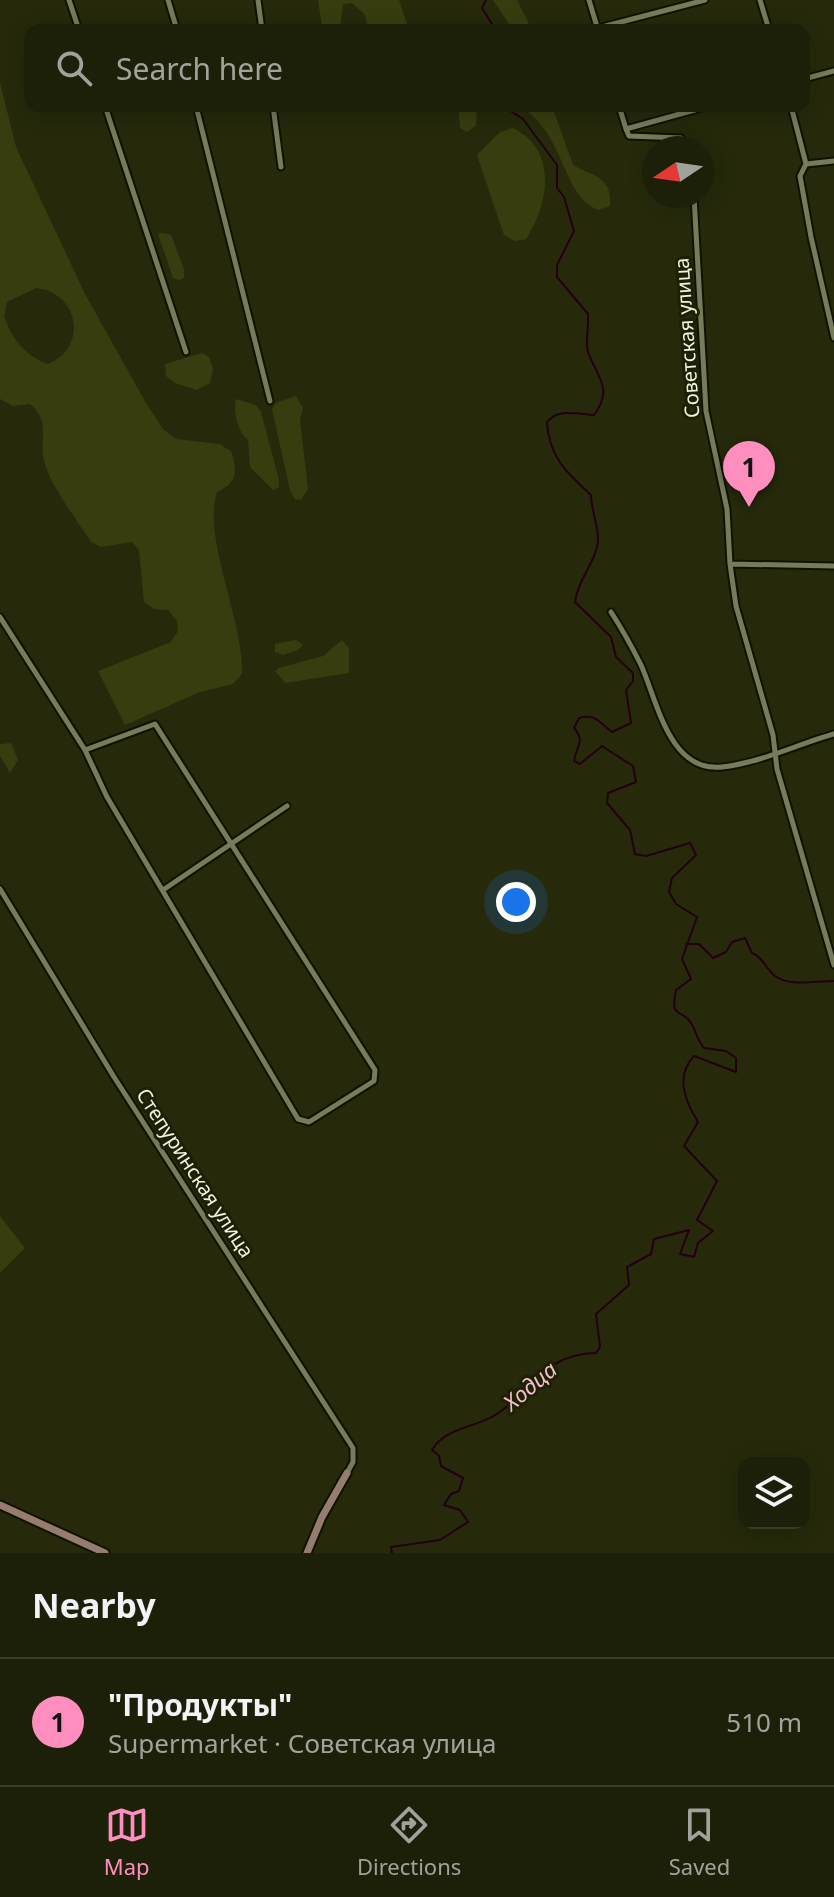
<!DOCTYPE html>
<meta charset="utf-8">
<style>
body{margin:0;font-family:"Noto Sans",sans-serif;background:#252812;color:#f1f3f6}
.controls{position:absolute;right:24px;bottom:24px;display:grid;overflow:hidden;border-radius:16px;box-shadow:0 4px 20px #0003}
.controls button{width:72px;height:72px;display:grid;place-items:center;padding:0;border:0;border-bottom:2px solid #3a3e29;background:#1c2008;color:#f1f3f6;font:40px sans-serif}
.compass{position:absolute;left:642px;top:136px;width:72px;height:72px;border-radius:50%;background:#1c2008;box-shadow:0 4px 20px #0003;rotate:257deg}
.you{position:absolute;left:516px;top:902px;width:28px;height:28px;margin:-20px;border:6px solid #fff;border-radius:50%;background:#1a73e8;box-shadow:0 0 0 12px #1a73e833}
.badge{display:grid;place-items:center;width:52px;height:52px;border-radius:50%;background:#fe8ebd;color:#111;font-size:26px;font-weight:700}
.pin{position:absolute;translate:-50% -66px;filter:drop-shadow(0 2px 4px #0008)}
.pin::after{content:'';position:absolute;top:42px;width:28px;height:24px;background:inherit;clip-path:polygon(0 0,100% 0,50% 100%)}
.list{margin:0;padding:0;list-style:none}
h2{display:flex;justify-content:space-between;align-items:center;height:104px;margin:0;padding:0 32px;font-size:34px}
h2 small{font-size:26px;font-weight:400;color:#a0a39c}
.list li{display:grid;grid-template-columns:52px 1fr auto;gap:24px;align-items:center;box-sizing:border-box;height:128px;padding:0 32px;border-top:2px solid #3a3e29}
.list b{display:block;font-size:30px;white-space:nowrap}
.list p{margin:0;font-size:26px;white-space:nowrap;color:#a0a39c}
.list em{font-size:26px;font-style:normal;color:#a0a39c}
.icon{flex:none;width:44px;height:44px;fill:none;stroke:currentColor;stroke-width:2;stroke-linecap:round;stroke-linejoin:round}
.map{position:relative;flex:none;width:834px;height:1553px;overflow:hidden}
.search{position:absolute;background:#1c2008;box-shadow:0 4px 20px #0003;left:24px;right:24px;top:24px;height:88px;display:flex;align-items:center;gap:20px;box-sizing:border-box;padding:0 28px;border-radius:16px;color:#a0a39c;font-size:30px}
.sheet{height:232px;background:#1c2008}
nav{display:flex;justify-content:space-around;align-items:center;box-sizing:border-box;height:112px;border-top:2px solid #3a3e29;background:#1c2008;font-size:22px;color:#a0a39c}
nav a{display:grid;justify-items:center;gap:4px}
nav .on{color:#fe8ebd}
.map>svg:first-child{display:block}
.green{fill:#383d10;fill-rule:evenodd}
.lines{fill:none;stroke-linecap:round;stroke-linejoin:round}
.stream{stroke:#230011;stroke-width:2}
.street-casing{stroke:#101200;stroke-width:9}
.secondary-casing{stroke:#101200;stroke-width:11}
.street{stroke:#767b5a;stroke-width:5}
.secondary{stroke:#967b71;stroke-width:7}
.labels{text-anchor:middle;stroke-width:6;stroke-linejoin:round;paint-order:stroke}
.street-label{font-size:20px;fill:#eff2e0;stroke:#1d2002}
.water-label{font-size:22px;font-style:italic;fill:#f4bcd1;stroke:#1d2002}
</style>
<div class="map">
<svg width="834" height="1553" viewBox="0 0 834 1553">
<rect width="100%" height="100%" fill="#262a0b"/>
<!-- green -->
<path class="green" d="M318,0H399L409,30H369L365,15L352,3L343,4L340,28L322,26Z
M493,0H517L532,30H513Z
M0,83L16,147L85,294L146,403L163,429L176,439L219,444L231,451C238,472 237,483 217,492C202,538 244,621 242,674L233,684L200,692L125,725L98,671L171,642L178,631L177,621L168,610L154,609L144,602L139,550L132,542L101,547L91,542C78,521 45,479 43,455C41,433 49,420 30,404L13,406L0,399ZM36,288C81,293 87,349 48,364C25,356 12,339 4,316L7,302Z
M458,106H477L476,126L467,132L460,128Z
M520,106H552L573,165C594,177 612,176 610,206L598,210C560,193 567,136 520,106Z
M513,128C558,150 549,204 526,239L515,241L504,235L477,155L500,132Z
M162,233L171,235L184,269V278L179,280L173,278L158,234Z
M202,353L209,357L213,369L210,383L197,390L175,383L166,376L165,364Z
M296,396L303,408L300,420L308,489L301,500L295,499L290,490L272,409L276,403Z
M236,399L256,405L261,412L279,480V487L273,490L250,467L248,440C238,433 233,411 236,399Z
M296,640L303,645L298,650L283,655L275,652V644Z
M342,640L349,648V673L285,683L275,671L279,668L323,656Z
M11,743L18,760L10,773L0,756V744Z
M0,1216L25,1248L0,1273Z"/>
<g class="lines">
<!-- stream -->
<path class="stream" d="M486,0L482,8L492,24L491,30
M686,944H699L713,958L726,952L732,942L745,938L752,953C763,957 765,968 775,976C791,987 815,981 834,981
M392,1553L391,1547L440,1540L468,1522L460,1510L444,1505L451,1494L459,1491L463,1478L441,1466L439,1456L432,1450C445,1427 476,1428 497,1414C534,1389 544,1354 596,1353L600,1347L596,1314L629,1285L627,1267L651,1254L654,1239L689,1230L680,1254L694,1257L698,1243L713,1231L697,1220L717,1181L684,1146L698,1122C685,1101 675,1076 694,1056L736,1072V1058L726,1051L704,1048C697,1040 696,1031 691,1023C681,1007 670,1021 676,990L691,979L682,959L697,917L676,904L669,892L672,878L696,855L690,843L646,856L635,854L630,830L607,803L608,793L636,782L633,766L602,746L580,764L574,761C576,746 586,742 574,728L579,718C595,713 600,723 612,732L631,723L626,690L633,681V673L616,657L611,637L575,602C578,580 592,567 597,547C601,532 591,511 591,495C566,472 549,457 547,422C558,408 577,414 594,415C614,389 597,377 588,352C585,342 589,325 588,314L557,277V265L574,231L564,197L557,188V165L523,119L503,106"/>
<defs>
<path id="street" d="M69,0L79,30
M168,0L177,30
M258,0L262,30
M589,0L598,30
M760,0L769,30
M598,28L705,0
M804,79L834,71
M105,106L186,352
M196,106L270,401
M273,106L281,167
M619,106L626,129
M791,106L806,164L800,176L811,237L834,338
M626,129L709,106
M626,129L629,136L681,138L690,148
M806,164L834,161
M694,196L706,411L727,509L730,564L834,566
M730,564L736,606L773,735L777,769L834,965
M611,612C622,629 632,647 641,665C657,700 669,773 722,767C760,763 798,744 834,734
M0,617L85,750L107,797L298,1119L309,1122L374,1081L375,1070L155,724L85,750
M0,889L114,1077L353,1448V1462L347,1473
M163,890L287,806"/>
<path id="secondary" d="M0,1505L105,1553
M307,1553L322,1517L347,1473"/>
</defs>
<!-- street casing -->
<use href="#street" class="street-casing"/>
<!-- secondary casing -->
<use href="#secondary" class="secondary-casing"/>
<!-- street -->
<use href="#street" class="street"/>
<!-- secondary -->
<use href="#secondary" class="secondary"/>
</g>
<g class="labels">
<!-- street labels -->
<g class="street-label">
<text transform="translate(687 338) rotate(-94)" y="7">Советская улица</text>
<text transform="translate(195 1173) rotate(57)" y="7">Степуринская улица</text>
</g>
<!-- water labels -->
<g class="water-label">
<text transform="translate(530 1386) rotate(-40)" y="8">Ходца</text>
</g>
</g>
</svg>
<div class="controls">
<button><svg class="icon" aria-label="layers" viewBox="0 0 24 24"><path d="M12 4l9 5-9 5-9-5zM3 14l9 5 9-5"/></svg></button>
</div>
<svg class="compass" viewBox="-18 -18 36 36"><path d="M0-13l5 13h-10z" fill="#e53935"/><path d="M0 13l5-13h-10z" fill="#a0a39c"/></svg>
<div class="you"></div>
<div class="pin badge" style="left:749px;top:507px">1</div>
<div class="search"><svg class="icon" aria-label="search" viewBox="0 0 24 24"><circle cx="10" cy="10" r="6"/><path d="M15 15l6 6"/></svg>Search here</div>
</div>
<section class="sheet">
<h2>Nearby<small></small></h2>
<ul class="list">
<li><span class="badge">1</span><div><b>&quot;Продукты&quot;</b><p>Supermarket · Советская улица</p></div><em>510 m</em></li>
</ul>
</section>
<nav>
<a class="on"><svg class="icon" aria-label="map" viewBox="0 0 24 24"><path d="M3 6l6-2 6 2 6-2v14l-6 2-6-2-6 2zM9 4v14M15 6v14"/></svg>Map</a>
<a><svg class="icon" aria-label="directions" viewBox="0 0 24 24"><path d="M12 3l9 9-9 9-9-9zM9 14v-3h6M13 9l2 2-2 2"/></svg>Directions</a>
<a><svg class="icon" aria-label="saved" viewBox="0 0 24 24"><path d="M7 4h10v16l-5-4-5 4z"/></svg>Saved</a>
</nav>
